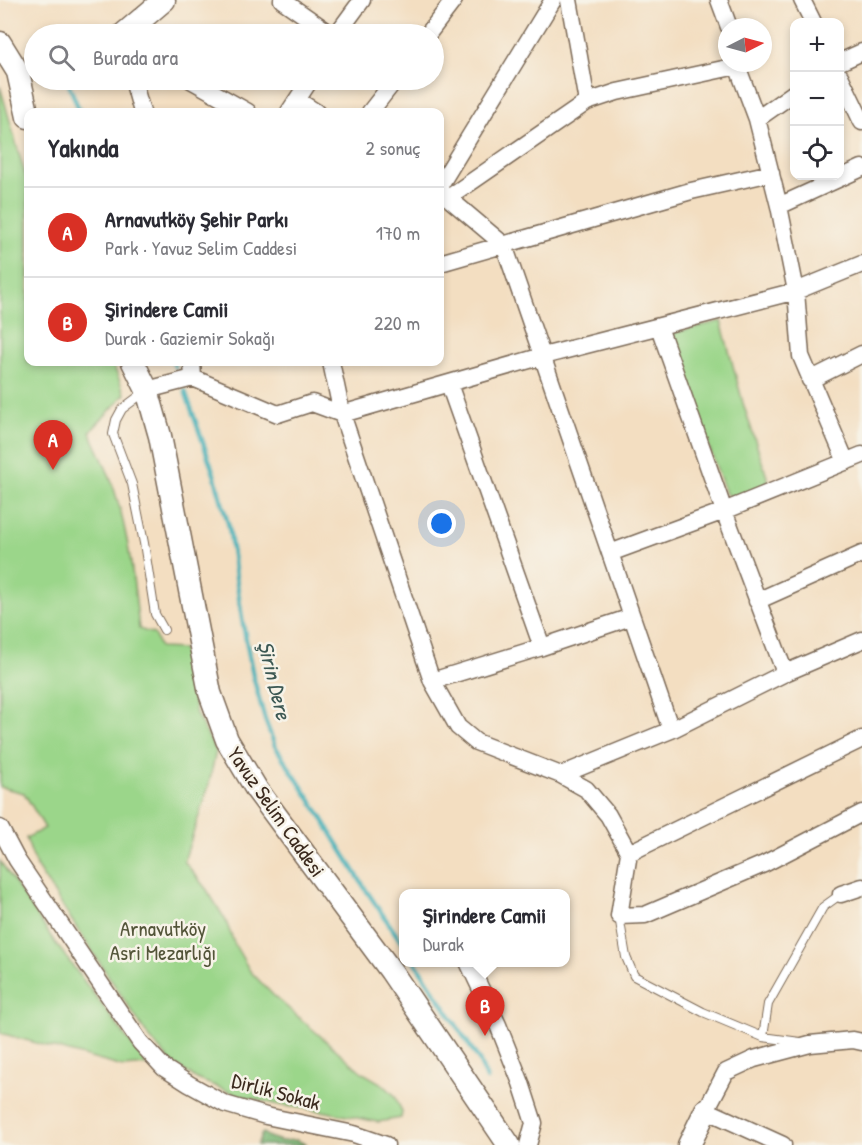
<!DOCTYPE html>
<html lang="tr">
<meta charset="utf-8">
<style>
body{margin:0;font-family:"Patrick Hand",sans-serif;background:#f2f2f3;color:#2b2b33}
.controls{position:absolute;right:18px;top:18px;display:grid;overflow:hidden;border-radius:12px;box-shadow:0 3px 9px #0003}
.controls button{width:54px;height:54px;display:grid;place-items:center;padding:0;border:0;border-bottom:2px solid #e1e1e2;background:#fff;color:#2b2b33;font:30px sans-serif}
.compass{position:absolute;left:718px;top:18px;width:54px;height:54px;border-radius:50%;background:#fff;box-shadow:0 3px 9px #0003;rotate:84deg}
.you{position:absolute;left:442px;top:524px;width:21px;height:21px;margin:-15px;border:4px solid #fff;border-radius:50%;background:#1a73e8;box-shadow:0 0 0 9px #1a73e833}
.badge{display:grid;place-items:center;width:39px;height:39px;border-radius:50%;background:#d93025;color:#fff;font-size:20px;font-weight:700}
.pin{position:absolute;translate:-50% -50px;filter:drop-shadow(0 2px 3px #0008)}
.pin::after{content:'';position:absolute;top:32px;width:21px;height:18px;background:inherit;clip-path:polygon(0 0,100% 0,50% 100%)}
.popup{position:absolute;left:399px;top:889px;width:171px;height:78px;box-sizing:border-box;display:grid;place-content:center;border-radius:12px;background:#fff;filter:drop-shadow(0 2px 4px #0005);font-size:20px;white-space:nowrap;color:#7c7c81}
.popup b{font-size:22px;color:#2b2b33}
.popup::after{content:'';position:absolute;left:50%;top:100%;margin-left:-12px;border:12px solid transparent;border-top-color:#fff}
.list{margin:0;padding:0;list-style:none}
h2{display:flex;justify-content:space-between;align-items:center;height:78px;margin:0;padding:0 24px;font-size:26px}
h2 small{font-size:20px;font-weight:400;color:#7c7c81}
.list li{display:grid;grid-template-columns:39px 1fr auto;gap:18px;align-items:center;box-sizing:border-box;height:90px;padding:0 24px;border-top:2px solid #e1e1e2}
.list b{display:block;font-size:22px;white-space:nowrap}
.list p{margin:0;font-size:20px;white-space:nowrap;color:#7c7c81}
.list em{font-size:20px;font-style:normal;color:#7c7c81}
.icon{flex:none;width:33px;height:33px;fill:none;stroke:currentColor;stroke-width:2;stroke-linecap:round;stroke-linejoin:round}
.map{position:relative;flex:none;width:862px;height:1145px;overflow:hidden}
.search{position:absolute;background:#fff;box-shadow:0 3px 9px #0003;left:24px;top:24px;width:420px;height:66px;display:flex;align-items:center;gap:15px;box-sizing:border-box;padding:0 21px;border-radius:33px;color:#7c7c81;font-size:22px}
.panel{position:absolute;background:#fff;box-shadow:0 3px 9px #0003;left:24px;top:108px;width:420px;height:258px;border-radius:12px}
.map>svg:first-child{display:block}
.green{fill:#9bd68a;stroke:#6b8054;stroke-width:1.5}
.forest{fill:#7cb776;stroke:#5c704a;stroke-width:1.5}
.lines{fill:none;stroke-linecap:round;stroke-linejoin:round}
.stream{stroke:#3daeb6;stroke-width:4.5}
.lane-casing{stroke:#7b6957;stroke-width:10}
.street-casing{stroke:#7b6957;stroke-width:19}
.secondary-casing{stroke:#7b6957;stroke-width:25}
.lane{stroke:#fff;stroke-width:8}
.street{stroke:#fff;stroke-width:16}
.secondary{stroke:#fff;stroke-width:22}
.labels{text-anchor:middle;stroke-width:5;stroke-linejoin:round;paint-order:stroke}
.street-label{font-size:21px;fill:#3b2a1e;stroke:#f7f3e8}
.park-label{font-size:21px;fill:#535539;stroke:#f7f3e8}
.water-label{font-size:22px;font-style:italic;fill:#3c5853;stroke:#f7f3e8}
</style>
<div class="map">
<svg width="862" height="1145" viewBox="0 0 862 1145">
<rect width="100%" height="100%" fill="#f7f3e8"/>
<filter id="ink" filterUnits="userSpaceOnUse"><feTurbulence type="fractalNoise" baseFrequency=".0167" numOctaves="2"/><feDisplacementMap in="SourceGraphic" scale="12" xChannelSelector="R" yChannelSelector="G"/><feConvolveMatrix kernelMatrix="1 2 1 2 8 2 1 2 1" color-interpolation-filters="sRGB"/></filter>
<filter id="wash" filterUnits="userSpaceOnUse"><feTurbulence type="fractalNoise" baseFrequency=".008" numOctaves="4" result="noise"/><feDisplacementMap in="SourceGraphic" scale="24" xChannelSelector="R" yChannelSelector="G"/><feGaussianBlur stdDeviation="1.35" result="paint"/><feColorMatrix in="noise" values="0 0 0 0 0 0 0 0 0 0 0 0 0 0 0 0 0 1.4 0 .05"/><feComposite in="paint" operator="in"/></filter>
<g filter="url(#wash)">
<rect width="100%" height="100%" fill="#f3dec1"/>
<!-- green -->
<path class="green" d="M0,86L28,185V362H112L125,394L90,432C99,452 109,472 115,492C129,536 134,582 139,629L154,634L160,648L183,649L196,714L216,751L208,788L184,861L207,890L225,919L235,945L250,971L273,995L363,1073L384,1085L395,1096L402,1112L401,1118L378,1122L322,1111L279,1105L238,1095L197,1079L170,1061L148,1036L36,866L26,838L45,828L24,793L0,787Z
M721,321L743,403L769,483L737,499L726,494L668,334Z
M0,861L54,941L147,1065L123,1067L0,1033Z"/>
<!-- forest -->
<path class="forest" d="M263,1133L269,1137L281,1141L297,1140L307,1145H257L261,1135Z"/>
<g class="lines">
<!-- stream -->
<path class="stream" d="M67,80L80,112
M173,362L175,367
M185,391L214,474L229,527L242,619L253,676L265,720L275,746L317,810L366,890L404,946
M415,962L479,1060L487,1079"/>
</g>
</g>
<g filter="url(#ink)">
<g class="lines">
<defs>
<path id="lane" d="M146,391L122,409L116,420L113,434L132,484L144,543L155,614L164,630
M619,916L626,957L634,976L703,1012L763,1037L800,1042
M763,1037L768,1004L823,907L841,894"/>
<path id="street" d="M282,0L331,34
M569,0L587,102
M719,0L729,27
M802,0L813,22
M337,34L362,0
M428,34L454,0
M840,62L862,52
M736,63L757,119L779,206L796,291L801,356L846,462
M840,76L862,122
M133,80L142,112
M191,80L248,112
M297,100L316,112
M289,112L310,80
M370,112L395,80
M757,119L794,93
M440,185L553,0
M440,191L504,245L671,730
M448,198L587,102L617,92L737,66
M779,206L862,168
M440,263L691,191L771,173
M659,327L724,511L785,673
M192,362L193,378
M331,362L342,414L432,681L458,727L476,742L561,775L586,789L608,815L629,853L619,916L645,915L764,864L862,813
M810,380L862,354
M449,384L542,647
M147,390L193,378L278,414L312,403L342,414L543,356L796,291L862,264
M610,553L724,511L862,455
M757,601L862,554
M432,681L542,647L631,617
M561,775L671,730L785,673L862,640
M0,828L17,860L140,1042L164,1068L189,1084L225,1104L266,1116L354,1134L386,1145
M629,853L862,739
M841,894L862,887
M468,962L498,1025L521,1083L534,1123L528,1145
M783,1145L706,1110L726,1072L754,1059L810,1044L853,1040L862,1042"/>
<path id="secondary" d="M124,34L164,0
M0,43L18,72L28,117
M133,362L147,390L160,436L210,693L227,740L257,790L391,971L509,1145
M689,1145L706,1110"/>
</defs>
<!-- lane casing -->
<use href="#lane" class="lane-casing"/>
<!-- street casing -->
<use href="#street" class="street-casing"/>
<!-- secondary casing -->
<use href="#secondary" class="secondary-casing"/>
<!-- lane -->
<use href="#lane" class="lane"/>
<!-- street -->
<use href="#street" class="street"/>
<!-- secondary -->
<use href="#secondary" class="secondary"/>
</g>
</g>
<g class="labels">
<!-- street labels -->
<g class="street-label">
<text transform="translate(276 812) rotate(55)" y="7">Yavuz Selim Caddesi</text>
<text transform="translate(276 1092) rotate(15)" y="7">Dirlik Sokak</text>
</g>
<!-- park labels -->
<g class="park-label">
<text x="163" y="936">Arnavutköy<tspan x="163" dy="24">Asri Mezarlığı</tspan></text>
</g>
<!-- water labels -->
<g class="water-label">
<text transform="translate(275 680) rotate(76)" y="8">Şirin Dere</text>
</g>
</g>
</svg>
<div class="controls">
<button>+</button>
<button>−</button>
<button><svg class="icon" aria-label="locate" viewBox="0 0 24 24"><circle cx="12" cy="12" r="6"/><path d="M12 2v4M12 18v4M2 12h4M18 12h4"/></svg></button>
</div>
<svg class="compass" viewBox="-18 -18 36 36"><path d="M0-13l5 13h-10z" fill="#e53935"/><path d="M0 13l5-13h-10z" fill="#7c7c81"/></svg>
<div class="you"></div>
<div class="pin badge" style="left:53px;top:470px">A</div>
<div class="pin badge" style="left:485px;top:1036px">B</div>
<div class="popup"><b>Şirindere Camii</b>Durak</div>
<div class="search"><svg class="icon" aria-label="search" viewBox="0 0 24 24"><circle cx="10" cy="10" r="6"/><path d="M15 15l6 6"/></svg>Burada ara</div>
<section class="panel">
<h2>Yakında<small>2 sonuç</small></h2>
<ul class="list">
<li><span class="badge">A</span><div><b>Arnavutköy Şehir Parkı</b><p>Park · Yavuz Selim Caddesi</p></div><em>170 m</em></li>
<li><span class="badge">B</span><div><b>Şirindere Camii</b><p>Durak · Gaziemir Sokağı</p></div><em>220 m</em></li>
</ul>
</section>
</div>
